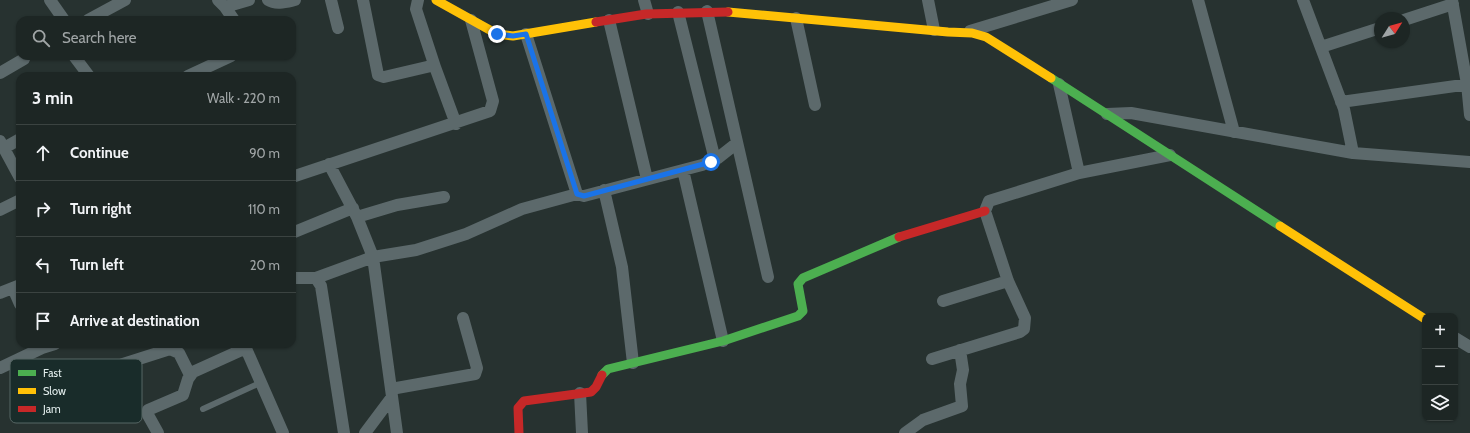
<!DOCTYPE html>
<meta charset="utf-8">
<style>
body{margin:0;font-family:Cabin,sans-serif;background:#252e2c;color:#f1f3f6}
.controls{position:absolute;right:12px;bottom:12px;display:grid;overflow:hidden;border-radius:8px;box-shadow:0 1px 3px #0004}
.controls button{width:36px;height:36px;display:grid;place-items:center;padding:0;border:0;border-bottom:1px solid #3b4341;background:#1d2624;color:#f1f3f6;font:20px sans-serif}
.compass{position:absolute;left:1374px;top:12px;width:36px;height:36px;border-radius:50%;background:#1d2624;box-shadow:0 1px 3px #0004;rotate:53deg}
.stop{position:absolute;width:12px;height:12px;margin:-9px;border:3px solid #1a73e8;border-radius:50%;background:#fff}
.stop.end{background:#1a73e8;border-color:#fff;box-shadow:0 1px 4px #0008}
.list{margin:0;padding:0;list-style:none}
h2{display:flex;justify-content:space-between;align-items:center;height:52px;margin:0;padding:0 16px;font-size:17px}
h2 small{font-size:13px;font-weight:400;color:#a0a5a6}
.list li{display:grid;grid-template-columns:26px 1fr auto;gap:12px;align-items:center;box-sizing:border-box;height:56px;padding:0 16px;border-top:1px solid #3b4341}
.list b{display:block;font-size:15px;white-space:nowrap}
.list em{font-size:13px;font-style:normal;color:#a0a5a6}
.icon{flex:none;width:22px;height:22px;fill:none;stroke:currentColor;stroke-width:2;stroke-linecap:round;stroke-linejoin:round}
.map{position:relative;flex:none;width:1470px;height:433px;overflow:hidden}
.search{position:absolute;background:#1d2624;box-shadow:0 1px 3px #0004;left:16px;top:16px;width:280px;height:44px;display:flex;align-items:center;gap:10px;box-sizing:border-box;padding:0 14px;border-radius:12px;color:#a0a5a6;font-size:15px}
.panel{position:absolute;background:#1d2624;box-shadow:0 1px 3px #0004;left:16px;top:72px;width:280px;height:276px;border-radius:12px}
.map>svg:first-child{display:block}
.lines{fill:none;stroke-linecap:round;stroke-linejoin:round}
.lane{stroke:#5c696b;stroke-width:6}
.street{stroke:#5c696b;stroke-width:12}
.fast{stroke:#4caf50;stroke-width:9}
.slow{stroke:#ffc107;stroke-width:9}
.jam{stroke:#c62828;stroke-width:9}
.route{stroke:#1a73e8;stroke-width:5}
.key{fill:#192c2a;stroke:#566664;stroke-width:1}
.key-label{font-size:11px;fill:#e3eeed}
</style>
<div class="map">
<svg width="1470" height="433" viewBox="0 0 1470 433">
<rect width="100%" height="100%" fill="#273230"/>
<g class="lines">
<!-- lane -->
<path class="lane" d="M203,409L262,382"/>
<!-- street -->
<path class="street" d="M50,0L64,20
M218,0L225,7L249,0
M268,0C276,5 286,2 295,0
M331,0L338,28
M363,0L378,75L384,77L431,66L435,67L456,124
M418,0L416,9L435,67
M644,0L648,14
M928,0L934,30
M1198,0L1234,132
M1303,0L1344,109L1353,153
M1452,0L1467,84L1470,115
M225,7L234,20
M707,11L768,277
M678,12L715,160
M796,18L815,105
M88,20L125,0
M609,20L647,179
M1404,20L1453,4
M970,31L1072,0
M526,34L577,194L584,196L702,165L718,158L737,143
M1321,47L1380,28
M74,56L89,76
M0,73L24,59
M188,76L231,56
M1059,84L1079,173
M1341,102L1470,84
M1107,114L1131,113L1353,153L1470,162
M0,141L20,178
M4,148L20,139
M683,170L723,341
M292,177L490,111L493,101L471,20
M604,190L622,267L633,363
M0,210L20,200
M357,217L397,205L444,197
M292,233L353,208
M292,278H316L321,286L344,433
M316,278L373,257L357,217L329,164
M13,288L20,304
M0,293L20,285
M943,301L1008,281
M1455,338L1470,347
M38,344L42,348L55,344
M244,344L283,433
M932,359L1020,332L1024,329L1025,318L1008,281L985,211L989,201L1079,173L1170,155
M0,368L42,348
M391,389L475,374L477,368L463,318
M580,393L582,433
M64,398L112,383L119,368L123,364L170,349L179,353L190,375
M158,433L148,415V410L183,395L188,379L193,372L246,348
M365,433L392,397
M397,433L373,257L416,250L466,234L522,209L577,194
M905,433L923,420L962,406L960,384L963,370L960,350"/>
<!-- fast -->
<path class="fast" d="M1051,78L1280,226
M602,375L608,369L723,341L798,316L803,311L798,284L803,278L899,237"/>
<!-- slow -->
<path class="slow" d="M436,0L497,34L513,36L596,22
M728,12L948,32L972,33L986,37L1051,78
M1280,226L1425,319"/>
<!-- jam -->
<path class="jam" d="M596,22L646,14L728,12
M899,237L985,211
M519,433L518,408L524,401L591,392L596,387L602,375"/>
</g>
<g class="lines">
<!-- route -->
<path class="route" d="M497,34L513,36L526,34L577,194L584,196L711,162"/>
</g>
<!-- legend -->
<rect x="10" y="359" width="132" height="64" rx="6" class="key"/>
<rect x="18" y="370" width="18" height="6" fill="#4caf50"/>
<rect x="18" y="388" width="18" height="6" fill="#ffc107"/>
<rect x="18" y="406" width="18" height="6" fill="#c62828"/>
<g class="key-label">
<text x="43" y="377">Fast</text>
<text x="43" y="395">Slow</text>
<text x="43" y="413">Jam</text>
</g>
</svg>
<div class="controls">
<button>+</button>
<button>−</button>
<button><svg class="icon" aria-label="layers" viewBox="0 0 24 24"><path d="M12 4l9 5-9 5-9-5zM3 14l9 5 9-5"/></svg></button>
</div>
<svg class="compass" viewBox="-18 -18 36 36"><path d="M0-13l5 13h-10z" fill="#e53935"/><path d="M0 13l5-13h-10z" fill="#a0a5a6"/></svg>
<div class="stop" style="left:711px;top:162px"></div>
<div class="stop end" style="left:497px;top:34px"></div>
<div class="search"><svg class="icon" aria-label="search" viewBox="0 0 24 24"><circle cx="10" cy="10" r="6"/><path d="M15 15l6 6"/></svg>Search here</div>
<section class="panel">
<h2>3 min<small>Walk · 220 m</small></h2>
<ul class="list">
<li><svg class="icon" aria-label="ahead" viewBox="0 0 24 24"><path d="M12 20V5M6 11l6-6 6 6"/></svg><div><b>Continue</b></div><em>90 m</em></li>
<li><svg class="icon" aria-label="right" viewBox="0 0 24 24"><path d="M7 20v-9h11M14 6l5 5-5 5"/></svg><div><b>Turn right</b></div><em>110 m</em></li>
<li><svg class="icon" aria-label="left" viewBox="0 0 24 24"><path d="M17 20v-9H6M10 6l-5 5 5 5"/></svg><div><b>Turn left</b></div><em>20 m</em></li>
<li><svg class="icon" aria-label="arrive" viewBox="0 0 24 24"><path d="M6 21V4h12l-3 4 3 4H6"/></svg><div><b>Arrive at destination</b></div></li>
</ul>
</section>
</div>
